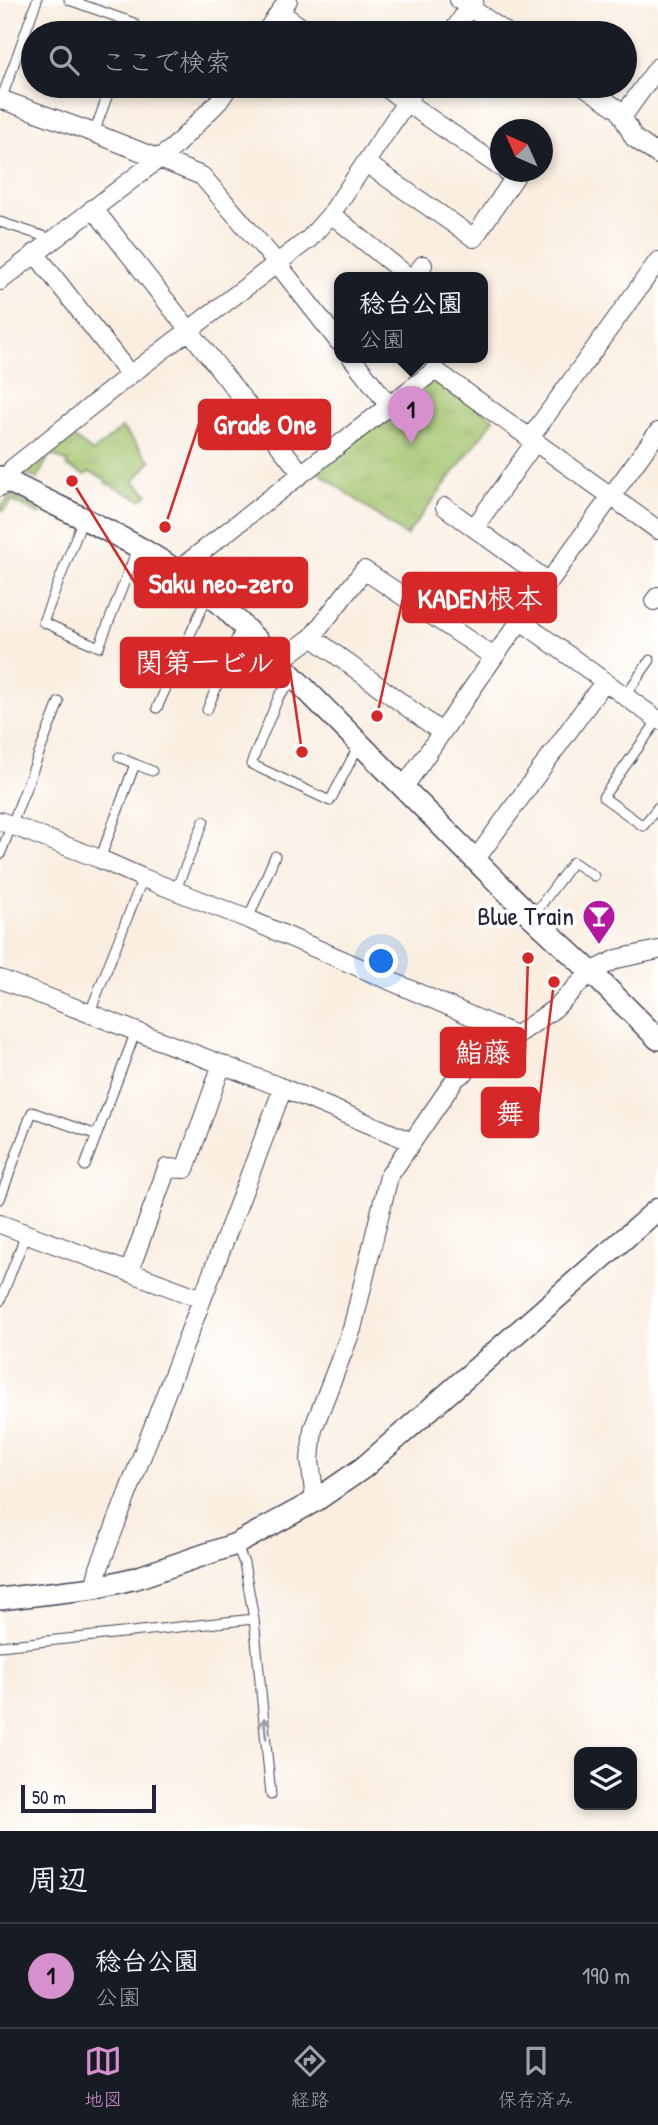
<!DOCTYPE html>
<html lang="ja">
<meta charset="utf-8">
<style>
body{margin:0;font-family:"Patrick Hand","Klee One",sans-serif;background:#242831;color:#f1f3f6}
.controls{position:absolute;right:21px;bottom:21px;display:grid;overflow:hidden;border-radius:14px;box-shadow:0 4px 10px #0003}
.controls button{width:63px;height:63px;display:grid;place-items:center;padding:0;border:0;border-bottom:2px solid #363941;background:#171b24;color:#f1f3f6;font:35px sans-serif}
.compass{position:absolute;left:490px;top:119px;width:63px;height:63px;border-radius:50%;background:#171b24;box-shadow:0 4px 10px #0003;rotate:315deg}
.scale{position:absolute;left:21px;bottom:18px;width:135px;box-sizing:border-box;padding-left:7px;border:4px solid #22223b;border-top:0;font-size:19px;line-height:24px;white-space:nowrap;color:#22223b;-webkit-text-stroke:5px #fff;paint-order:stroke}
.you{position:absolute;left:382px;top:962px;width:24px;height:24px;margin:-18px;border:5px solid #fff;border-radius:50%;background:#1a73e8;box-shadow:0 0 0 10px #1a73e833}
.badge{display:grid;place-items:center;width:46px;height:46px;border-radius:50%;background:#d690ce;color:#111;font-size:23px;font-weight:700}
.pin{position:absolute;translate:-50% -58px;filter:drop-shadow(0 2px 4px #0008)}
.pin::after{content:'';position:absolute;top:37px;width:24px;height:21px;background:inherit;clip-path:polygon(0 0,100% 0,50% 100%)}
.popup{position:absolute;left:334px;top:272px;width:154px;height:91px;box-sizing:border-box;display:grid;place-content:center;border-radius:14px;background:#171b24;filter:drop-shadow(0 2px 5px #0005);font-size:23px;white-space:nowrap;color:#9ea1a6}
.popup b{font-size:26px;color:#f1f3f6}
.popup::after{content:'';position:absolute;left:50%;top:100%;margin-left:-14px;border:14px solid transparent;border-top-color:#171b24}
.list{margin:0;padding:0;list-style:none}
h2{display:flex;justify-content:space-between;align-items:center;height:91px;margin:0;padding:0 28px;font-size:30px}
h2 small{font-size:23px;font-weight:400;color:#9ea1a6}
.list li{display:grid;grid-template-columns:46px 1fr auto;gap:21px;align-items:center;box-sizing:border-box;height:105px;padding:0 28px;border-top:2px solid #363941}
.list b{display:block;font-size:26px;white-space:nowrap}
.list p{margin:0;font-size:23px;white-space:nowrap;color:#9ea1a6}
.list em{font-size:23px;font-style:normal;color:#9ea1a6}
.icon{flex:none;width:38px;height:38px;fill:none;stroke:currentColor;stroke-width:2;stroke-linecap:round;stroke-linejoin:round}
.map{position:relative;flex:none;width:658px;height:1831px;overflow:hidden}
.search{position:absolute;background:#171b24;box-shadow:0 4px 10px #0003;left:21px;right:21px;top:21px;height:77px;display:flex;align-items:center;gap:18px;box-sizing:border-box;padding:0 24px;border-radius:38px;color:#9ea1a6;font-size:26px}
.sheet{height:196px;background:#171b24}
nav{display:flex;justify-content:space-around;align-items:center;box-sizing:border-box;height:98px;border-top:2px solid #363941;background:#171b24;font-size:19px;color:#9ea1a6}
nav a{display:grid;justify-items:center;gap:4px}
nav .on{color:#d690ce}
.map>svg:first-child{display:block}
.grass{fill:url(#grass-dots);stroke:#627252;stroke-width:2}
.park{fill:url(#park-tufts);stroke:#627252;stroke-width:2}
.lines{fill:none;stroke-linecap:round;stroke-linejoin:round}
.service-casing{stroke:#424154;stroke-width:11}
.minor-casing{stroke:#424154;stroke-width:20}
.tertiary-casing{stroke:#424154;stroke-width:24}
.service{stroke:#fff;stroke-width:9}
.minor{stroke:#fff;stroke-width:18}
.tertiary{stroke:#fff;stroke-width:21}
.oneway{stroke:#9c9ca7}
.labels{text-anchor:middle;stroke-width:7;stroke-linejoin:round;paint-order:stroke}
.poi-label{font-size:26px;fill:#22223b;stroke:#fff;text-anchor:end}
.leader{fill:none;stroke:#d62828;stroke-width:2.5}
.callout-dot{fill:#d62828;stroke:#fff;stroke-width:2.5}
.callout{fill:#d62828;stroke:#d62828;stroke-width:2.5}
.callout-label{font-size:28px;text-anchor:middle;font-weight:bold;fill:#fff}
</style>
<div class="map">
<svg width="658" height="1831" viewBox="0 0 658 1831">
<defs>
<pattern id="grass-dots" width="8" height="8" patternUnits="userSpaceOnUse" patternTransform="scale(1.75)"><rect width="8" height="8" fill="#a2c26a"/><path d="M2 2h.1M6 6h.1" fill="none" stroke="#8ba65d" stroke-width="1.8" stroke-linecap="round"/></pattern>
<pattern id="park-tufts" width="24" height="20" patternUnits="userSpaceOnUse" patternTransform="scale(1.75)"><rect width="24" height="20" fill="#a2c26a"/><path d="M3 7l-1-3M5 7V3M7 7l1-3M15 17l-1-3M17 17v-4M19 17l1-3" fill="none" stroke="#8ba65d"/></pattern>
</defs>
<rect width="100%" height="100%" fill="#fff"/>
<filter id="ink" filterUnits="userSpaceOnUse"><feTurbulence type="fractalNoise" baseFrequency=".0143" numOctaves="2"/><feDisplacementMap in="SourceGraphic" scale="14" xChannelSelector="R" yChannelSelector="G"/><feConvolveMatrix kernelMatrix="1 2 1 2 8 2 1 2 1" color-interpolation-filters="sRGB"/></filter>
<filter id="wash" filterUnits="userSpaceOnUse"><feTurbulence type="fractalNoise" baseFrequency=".00686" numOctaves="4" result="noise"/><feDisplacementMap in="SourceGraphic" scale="28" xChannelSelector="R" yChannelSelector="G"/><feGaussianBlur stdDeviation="1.57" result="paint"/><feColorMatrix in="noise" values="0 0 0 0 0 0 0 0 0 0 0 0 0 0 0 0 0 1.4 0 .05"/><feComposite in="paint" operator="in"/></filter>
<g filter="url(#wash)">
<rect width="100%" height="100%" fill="#f9eee0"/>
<!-- grass -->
<path class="grass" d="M48,448L52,450L37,479L20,471Z
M11,495L44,510L40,515L12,501L3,511L0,508Z"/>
<!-- park -->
<path class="park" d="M434,377L494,419L406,536L314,469Z
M122,428L151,461L134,481L148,494L141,500L106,483L105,479L90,472L85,475L66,466L68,462L50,454L51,450L48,448L68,433L93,452Z"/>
</g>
<g filter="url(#ink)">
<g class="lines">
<defs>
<path id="service" d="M69,0L134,23L130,33
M1,100L37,0
M94,133L111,86
M0,222L52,239
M83,519L43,622L99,647L138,547
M295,678L279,696L251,764L330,801L359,745
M625,696L650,660
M157,708L208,595
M207,710L242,625
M658,720L603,797L643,826L658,807
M119,757L135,764
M0,855L59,702
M100,859L135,764L152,771
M176,889L204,821
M532,917L573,862L594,876
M248,919L275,856
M90,1012L143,878
M85,1166L136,1031
M0,1199L32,1112L97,1135
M0,1301L26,1234
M254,1619L271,1795
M0,1646L254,1619L244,1563L236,1544"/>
<path id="minor" d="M459,0L507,33
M280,12L309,33
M265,33L288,0
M452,33L474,0
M383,86L500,167
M584,86L619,110L634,138L658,155
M0,99L94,133L202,176L277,263L339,342
M623,116L658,67
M366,163L474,238L515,177L507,172
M93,208L301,473
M331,214L410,278
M35,253L130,375
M413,278L423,265
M0,281L174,147L219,101L229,86
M352,358L389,405
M530,438L658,261
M0,487L13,468L130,375L309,239L331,214L417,86
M445,507L549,582
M474,528L535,442
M179,571L187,563L435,370L658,530
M654,601L658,596
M521,621L658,720
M312,637L441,732
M280,661L312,637L364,570L494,657
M404,787L494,657L658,432
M0,821L100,859L143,878L248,919L515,1035
M476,859L604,682
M0,979L283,1088L412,1142
M0,1224L202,1299
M129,1272L167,1168L185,1169L222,1064
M315,1501L310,1460L313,1429L352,1329L389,1176L456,1078L554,1009L591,972L617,959L658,950
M94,1588L99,1568L283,1088"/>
<path id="tertiary" d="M0,477C80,519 152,545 222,605L532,917L591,972L658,1039
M0,1599L94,1588L136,1578L236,1544L315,1501L363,1468L658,1209"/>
</defs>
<!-- service casing -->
<use href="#service" class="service-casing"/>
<!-- minor casing -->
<use href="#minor" class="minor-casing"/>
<!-- tertiary casing -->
<use href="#tertiary" class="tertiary-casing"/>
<!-- service -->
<use href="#service" class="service"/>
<!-- minor -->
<use href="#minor" class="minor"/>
<!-- tertiary -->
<use href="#tertiary" class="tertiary"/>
</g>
<!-- one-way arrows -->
<defs><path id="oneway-shaft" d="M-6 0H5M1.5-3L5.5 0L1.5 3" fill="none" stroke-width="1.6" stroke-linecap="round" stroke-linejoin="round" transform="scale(1.75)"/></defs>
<use class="oneway" href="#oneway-shaft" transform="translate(265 1728) rotate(-96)"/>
</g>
<!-- icons -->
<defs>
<symbol id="bar-pin" viewBox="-11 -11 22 30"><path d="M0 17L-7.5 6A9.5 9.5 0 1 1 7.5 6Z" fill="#b5179e" stroke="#fff"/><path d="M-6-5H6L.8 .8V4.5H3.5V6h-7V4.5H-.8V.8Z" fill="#fff"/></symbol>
</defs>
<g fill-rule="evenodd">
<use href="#bar-pin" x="580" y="897" width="38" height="52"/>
</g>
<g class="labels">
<!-- poi labels -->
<g class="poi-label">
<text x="574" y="925">Blue Train</text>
</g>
</g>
<!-- callouts -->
<path class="leader" d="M165 527L199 424M72 481L135 583M377 716L403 598M302 752L289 663M528 958L525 1052M554 982L538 1113"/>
<g class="callout-dot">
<circle cx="165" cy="527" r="7"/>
<circle cx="72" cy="481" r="7"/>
<circle cx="377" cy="716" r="7"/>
<circle cx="302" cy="752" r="7"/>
<circle cx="528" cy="958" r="7"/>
<circle cx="554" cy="982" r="7"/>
</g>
<g class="callout">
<rect x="199" y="400" width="131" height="49" rx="7"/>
<rect x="135" y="558" width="172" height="49" rx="7"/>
<rect x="403" y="573" width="153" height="49" rx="7"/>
<rect x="121" y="638" width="168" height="49" rx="7"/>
<rect x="441" y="1028" width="84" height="49" rx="7"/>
<rect x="482" y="1088" width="56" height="49" rx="7"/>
</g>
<g class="callout-label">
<text x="265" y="434">Grade One</text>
<text x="221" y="593">Saku neo-zero</text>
<text x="480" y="608">KADEN根本</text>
<text x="205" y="672">関第一ビル</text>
<text x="483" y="1062">鮨藤</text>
<text x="510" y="1123">舞</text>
</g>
</svg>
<div class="controls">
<button><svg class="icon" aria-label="layers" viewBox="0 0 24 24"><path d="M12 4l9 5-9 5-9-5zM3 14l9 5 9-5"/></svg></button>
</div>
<svg class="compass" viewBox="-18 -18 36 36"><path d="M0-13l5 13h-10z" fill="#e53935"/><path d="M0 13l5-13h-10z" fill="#9ea1a6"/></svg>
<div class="scale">50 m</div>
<div class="you"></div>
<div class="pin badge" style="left:411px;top:444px">1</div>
<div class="popup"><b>稔台公園</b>公園</div>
<div class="search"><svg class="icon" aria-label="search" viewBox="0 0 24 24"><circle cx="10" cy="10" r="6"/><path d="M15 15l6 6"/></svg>ここで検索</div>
</div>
<section class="sheet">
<h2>周辺<small></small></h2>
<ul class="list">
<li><span class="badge">1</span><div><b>稔台公園</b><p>公園</p></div><em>190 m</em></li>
</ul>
</section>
<nav>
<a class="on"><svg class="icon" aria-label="map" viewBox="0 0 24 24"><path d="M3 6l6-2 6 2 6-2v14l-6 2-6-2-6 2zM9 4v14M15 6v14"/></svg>地図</a>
<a><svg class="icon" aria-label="directions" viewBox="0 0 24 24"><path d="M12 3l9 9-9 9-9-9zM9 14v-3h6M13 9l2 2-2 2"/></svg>経路</a>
<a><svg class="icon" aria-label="saved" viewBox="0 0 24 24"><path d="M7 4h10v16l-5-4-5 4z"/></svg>保存済み</a>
</nav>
